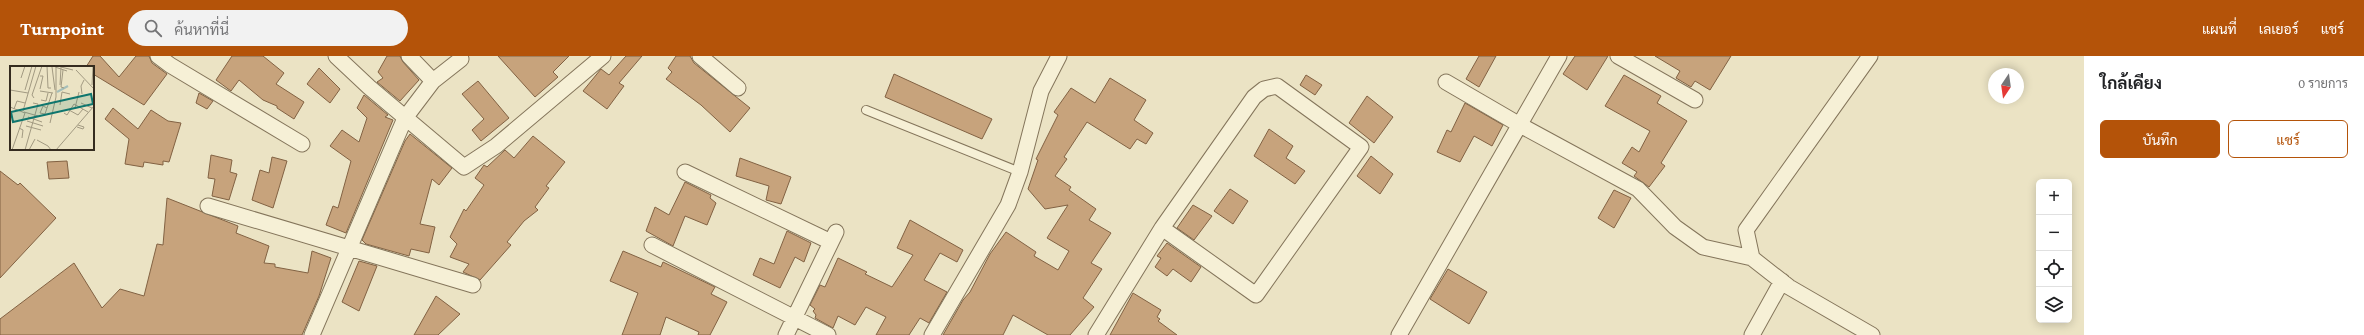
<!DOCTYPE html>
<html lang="th">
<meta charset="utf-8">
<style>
body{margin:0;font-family:"Crimson Pro",Sarabun,serif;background:#f2f2f2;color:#202124}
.controls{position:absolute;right:12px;bottom:12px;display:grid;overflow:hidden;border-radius:6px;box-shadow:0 2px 10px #0003}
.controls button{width:36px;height:36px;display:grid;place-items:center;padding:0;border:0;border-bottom:1px solid #e0e0e0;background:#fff;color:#202124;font:20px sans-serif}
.compass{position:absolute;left:1988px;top:12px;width:36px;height:36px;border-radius:50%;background:#fff;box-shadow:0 2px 10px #0003;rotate:193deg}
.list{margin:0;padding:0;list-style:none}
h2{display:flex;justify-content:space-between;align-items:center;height:52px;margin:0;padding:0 16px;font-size:17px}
h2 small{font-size:13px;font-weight:400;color:#757577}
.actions{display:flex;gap:8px;padding:12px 16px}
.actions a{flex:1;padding:9px 0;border:1px solid #b45309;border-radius:6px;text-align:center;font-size:14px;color:#b45309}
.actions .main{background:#b45309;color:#fff}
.icon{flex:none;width:22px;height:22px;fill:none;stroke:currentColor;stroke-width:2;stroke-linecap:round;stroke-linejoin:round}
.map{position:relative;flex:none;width:2084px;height:279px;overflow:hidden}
header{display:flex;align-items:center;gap:24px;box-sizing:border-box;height:56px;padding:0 20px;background:#b45309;color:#fff}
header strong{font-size:19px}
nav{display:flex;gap:22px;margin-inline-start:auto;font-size:14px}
.search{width:280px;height:36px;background:#f2f2f2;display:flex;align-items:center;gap:10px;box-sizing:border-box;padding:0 14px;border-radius:22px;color:#757577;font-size:15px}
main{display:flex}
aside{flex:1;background:#fff}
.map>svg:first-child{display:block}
.building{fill:#c7a37c;stroke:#826243}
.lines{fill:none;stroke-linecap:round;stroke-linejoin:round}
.service-casing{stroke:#84755b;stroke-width:10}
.minor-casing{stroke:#84755b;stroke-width:17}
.service{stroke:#f6f0d6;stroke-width:8}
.minor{stroke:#f6f0d6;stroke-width:15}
.inset-river{fill:none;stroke:#a5beb9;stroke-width:2}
.inset-road{fill:none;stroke:#a29a82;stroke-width:1}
.view{fill:#0f766e;fill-opacity:0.15;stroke:#0f766e;stroke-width:2}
.inset-edge{fill:none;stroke:#352c1f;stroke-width:2}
</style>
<header>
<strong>Turnpoint</strong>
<div class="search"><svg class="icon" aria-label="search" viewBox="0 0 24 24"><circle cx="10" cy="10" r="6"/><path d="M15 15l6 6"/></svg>ค้นหาที่นี่</div>
<nav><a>แผนที่</a><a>เลเยอร์</a><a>แชร์</a></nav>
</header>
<main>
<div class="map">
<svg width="2084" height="279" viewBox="0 0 2084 279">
<rect width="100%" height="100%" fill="#ebe3c4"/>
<!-- building -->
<path class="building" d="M93,0H100L119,21L136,0H149L152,7L167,18L144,49L93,18V11H86Z
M232,0H263L284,17L276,28L304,46L294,63L277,52V50L263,44L239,24L231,35L216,24Z
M387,0H400L403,6L419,24L400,45L377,26L383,22L378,16Z
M498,0H569L553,16L558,21L535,41Z
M626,0H642L619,27L624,30L607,53L583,35L601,13L609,19Z
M676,0H690L694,7L750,52L730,76L701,49L666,23L672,16L668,12Z
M1479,0H1496L1479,31L1466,23Z
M1575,0H1608L1587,34L1563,18Z
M1655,0H1731L1710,34L1695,25L1691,31L1676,22L1680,15Z
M319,12L340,33L330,47L307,28Z
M894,18L992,63L982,83L885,41Z
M1306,19L1322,29L1315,39L1300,29Z
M1624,19L1661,40L1657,47L1687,65L1661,107L1665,110L1649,131L1634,120L1637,116L1622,107L1632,91L1639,96L1650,75L1605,50Z
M1110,22L1146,44L1134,64L1153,77L1146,88L1137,83L1130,93L1087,66L1064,101L1067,103L1055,120L1071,131L1069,134L1096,153L1089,164L1111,177L1091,207L1102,213L1083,242L1094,251L1070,279H1048L1013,259L1003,279H943L963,244L970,236L990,198L1006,176L1036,196L1034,200L1058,214L1069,195L1047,182L1068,149L1045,153L1028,133L1038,104L1036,103L1058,59L1054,56L1071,32L1095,47Z
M478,25L509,62L481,85L472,74L484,63L462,38Z
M199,37L213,45L207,53L196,47Z
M364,39L388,59L385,61L393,64L346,177L326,169L333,150L338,152L351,105L330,90L342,74L359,86L367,62L357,52Z
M1367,40L1393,61L1374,87L1349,67Z
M1465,47L1503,69L1492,90L1474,80L1460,106L1437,96L1447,74L1451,76Z
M113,52L138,73L151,54L168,65L181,67L169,106L163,105V109L144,106L143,111L125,108L129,83L105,63Z
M1269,73L1293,90L1286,102L1305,115L1295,128L1254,100Z
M410,78L452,112L439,129L432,123L420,168L435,171L429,197L411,193L409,200L366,188L362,184L405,85Z
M533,80L565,106L546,130L549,132L535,151L538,154L524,165L507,186L511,189L480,224L463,216L469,208L450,201L457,188L450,181L464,153L466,155L484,129L475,122L484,109L487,111L505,94L514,102Z
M211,99L232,104L230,116L237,118L229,144L212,140L215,123L208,122Z
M1371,100L1393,118L1380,138L1357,120Z
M272,101L287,105L273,152L252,144L260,114L269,117Z
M740,102L791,121L781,148L766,144L769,130L736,120Z
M67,105L69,122L49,123L47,106Z
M0,115L18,129L20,127L56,162L0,222Z
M685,126L711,139L710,142L716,147L707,169L685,160L673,190L646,175L655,151L669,159Z
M1230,133L1248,145L1233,168L1214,155Z
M1614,134L1631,142L1614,172L1598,162Z
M167,142L238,170L236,177L269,190L264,207L275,208V211L308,217L312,195L331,202L319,240L302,279H0V263L74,207L102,252L120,233L144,240L157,188L163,189Z
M1193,149L1212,160L1194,184L1177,172Z
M910,164L963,194L957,206L940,197L924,224L947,236L929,267L920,262L909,279H876L886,261L866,251L855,269L838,260L833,272L815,262L816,259L813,255L815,253L810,249L820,229L825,231L838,202L867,216L865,218L892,231L913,199L897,192Z
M787,175L811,187L804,206L795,201L780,232L753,219L760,202L774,208Z
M1167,187L1201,211L1191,226L1173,213L1167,220L1155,211L1161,202L1157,200Z
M623,195L661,211L663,206L715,231L711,238L727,246L710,279H698L699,276L666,261L660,279H622L638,237L610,225Z
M359,205L377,210L359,255L342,246Z
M1448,213L1487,236L1469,268L1430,243Z
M1133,237L1161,254L1157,261L1160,263L1158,265L1177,279H1110Z
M436,240L460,258L438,279H414Z"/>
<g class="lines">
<defs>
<path id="service" d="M866,54L1020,116"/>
<path id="minor" d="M158,0L170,9L302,88
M336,0L369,31L464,111L496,90L603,0
M409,0L433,25
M700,0L738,32
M1618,0L1695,44
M1870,0L1746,174L1752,202L1789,231L1872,279
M1446,26L1520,69L1638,133L1675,171L1703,191L1752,202
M685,116L831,186
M208,150L473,229
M652,189L828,279
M312,279L405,62L433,25L461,3
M786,279L836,176
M932,279L1008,149L1020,116L1041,35L1059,0
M1096,279L1162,172L1254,41L1264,33L1277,30L1361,91L1256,239L1162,172
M1399,279L1559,0
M1752,279L1782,225"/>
</defs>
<!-- service casing -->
<use href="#service" class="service-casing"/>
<!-- minor casing -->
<use href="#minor" class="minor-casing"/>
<!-- service -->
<use href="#service" class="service"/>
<!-- minor -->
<use href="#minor" class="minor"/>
</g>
<!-- overview -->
<g transform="translate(10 10)">
<rect width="84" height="84" fill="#ebe3c4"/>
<path class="inset-river" d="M47,26L58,20"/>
<path class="inset-road" d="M37,0L38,22H41M42,1L45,24M45,1L57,5M51,1L63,4M53,4L51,21L54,22M66,4L84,23M30,10H33L30,23M11,12L15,0M50,19L51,1M82,19L83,0M0,24L18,27M15,24L22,0M30,25L43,27M72,28L71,20L74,14M24,32L22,29L32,0M31,34L36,35L38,27M71,37L82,42M50,39L52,26L60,28M0,41L15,47L2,84M37,42L33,40L30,47L35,48L42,27M65,42L69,26M4,43L7,35L15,37M59,44L68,49L73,43M13,45L26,0M14,46L28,50M54,47L57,49L64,38L78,46M18,51L32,56M17,55L33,60M40,57L46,31V2M16,60L31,64M67,61L73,63L74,61L68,59M9,62L13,64L12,72M27,74L38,80L41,84M15,84L28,38L23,37M19,84L25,73M46,84L84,40"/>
<path class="view" d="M81,28L83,38L3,56L1,46Z"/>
<rect width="84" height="84" class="inset-edge"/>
</g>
</svg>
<div class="controls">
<button>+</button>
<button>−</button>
<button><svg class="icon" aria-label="locate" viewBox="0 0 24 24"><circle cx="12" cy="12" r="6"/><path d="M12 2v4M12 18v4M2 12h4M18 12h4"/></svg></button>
<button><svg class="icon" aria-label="layers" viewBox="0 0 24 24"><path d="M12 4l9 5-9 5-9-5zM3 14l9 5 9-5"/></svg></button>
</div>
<svg class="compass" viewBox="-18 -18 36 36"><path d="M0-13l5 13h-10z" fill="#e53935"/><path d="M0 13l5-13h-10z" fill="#757577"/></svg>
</div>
<aside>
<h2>ใกล้เคียง<small>0 รายการ</small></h2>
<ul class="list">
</ul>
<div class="actions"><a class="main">บันทึก</a><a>แชร์</a></div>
</aside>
</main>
